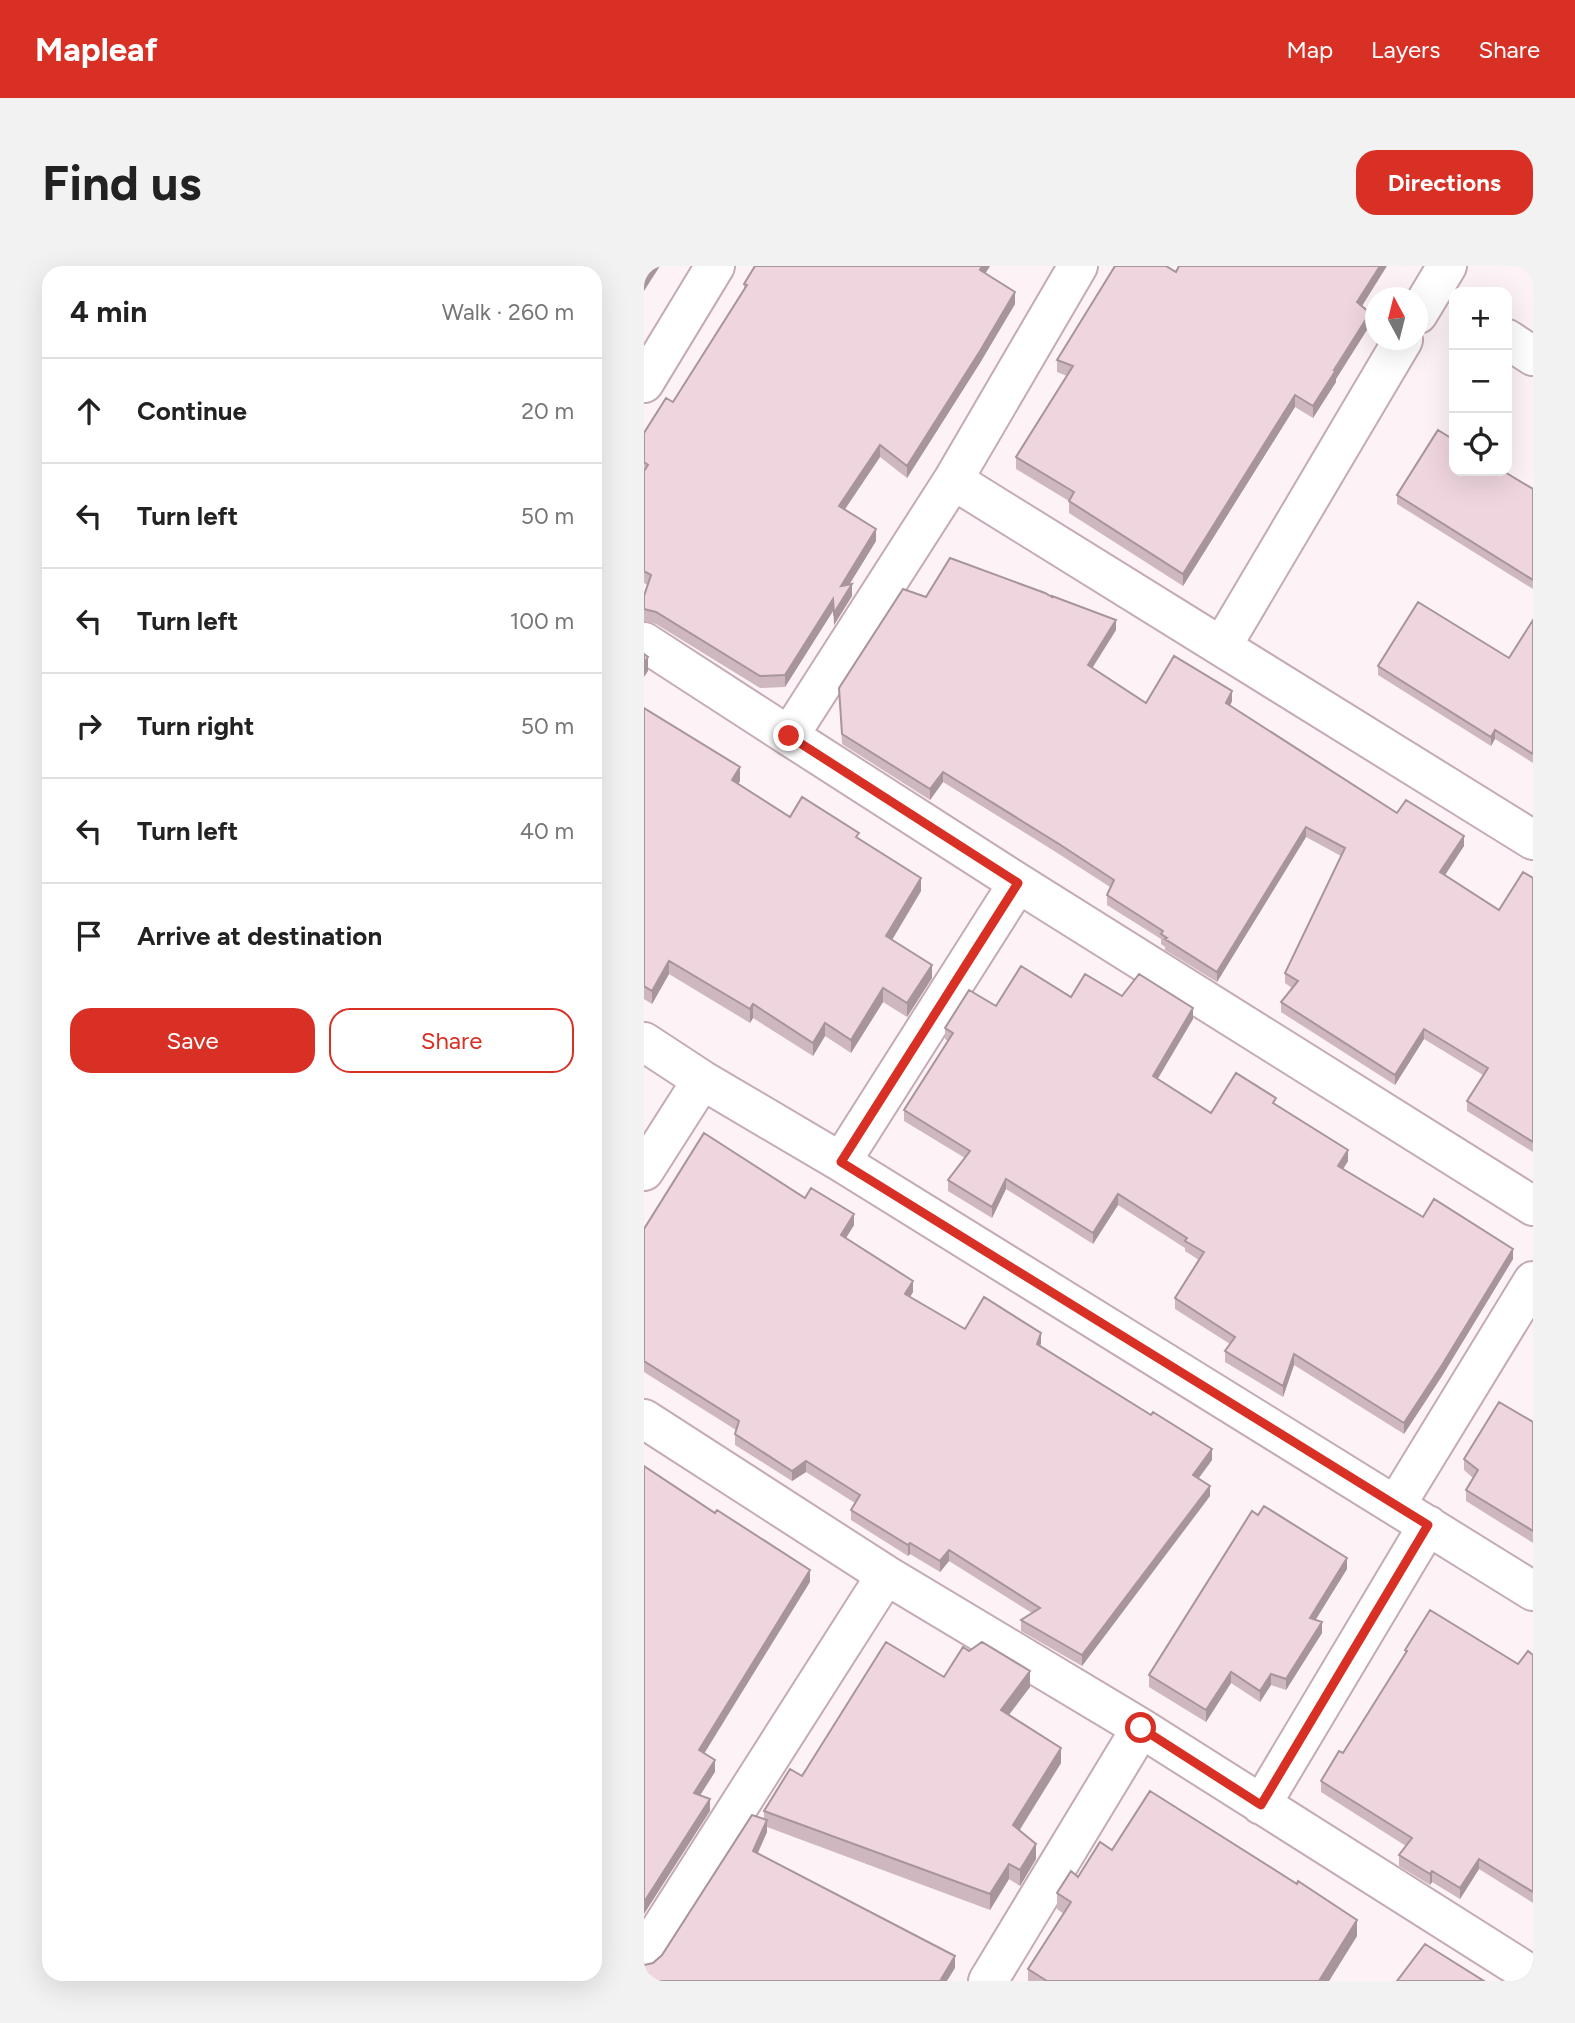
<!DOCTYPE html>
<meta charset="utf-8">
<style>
body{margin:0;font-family:Figtree,sans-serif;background:#f2f2f2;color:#222}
.controls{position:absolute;right:21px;top:21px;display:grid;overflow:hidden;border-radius:14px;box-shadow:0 7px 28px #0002}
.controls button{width:63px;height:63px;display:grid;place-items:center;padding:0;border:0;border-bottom:2px solid #e0e0e0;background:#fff;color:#222;font:35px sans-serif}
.compass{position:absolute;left:721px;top:21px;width:63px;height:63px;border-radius:50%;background:#fff;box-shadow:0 7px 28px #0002;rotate:353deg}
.stop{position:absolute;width:21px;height:21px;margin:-16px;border:5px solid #d93025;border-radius:50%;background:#fff}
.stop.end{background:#d93025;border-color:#fff;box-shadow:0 2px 7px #0008}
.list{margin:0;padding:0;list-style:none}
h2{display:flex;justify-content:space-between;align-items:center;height:91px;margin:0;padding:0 28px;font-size:30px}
h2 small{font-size:23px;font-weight:400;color:#767676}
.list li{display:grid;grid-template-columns:46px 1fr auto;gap:21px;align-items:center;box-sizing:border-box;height:105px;padding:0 28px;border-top:2px solid #e0e0e0}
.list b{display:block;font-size:26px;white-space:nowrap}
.list em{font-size:23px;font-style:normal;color:#767676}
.actions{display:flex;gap:14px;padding:21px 28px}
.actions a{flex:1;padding:16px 0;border:2px solid #d93025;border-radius:21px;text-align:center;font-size:24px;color:#d93025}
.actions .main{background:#d93025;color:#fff}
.icon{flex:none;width:38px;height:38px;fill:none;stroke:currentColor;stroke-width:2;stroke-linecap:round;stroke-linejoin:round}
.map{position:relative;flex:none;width:889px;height:1715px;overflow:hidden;border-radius:21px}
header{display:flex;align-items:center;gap:42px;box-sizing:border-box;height:98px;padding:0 35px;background:#d93025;color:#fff}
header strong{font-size:33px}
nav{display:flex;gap:38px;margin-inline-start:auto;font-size:24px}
.intro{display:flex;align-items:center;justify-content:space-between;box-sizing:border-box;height:168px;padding:0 42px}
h1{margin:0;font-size:49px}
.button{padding:18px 32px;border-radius:21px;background:#d93025;color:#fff;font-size:24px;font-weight:700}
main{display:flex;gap:42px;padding:0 42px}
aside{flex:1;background:#fff;border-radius:21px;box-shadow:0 7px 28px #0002}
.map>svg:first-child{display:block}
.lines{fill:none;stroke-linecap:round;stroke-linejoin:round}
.street-casing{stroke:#c4abb4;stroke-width:42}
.street{stroke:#fff;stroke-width:38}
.wall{fill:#ceb7bf}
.shaded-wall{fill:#a7959b}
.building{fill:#efd5de;stroke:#a7959b;stroke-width:2}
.route{stroke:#d93025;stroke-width:9}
</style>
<header>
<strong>Mapleaf</strong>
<nav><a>Map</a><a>Layers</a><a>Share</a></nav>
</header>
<div class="intro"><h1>Find us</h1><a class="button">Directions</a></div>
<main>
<aside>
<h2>4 min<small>Walk · 260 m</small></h2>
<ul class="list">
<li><svg class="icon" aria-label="ahead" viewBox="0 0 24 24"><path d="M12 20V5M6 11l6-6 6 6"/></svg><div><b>Continue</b></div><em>20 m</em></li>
<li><svg class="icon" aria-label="left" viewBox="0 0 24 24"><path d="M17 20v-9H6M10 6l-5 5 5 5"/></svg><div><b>Turn left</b></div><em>50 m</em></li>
<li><svg class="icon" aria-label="left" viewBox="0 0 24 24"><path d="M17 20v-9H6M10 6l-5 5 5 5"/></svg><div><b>Turn left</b></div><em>100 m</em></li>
<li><svg class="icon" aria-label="right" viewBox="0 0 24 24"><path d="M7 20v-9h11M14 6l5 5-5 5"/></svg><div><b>Turn right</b></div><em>50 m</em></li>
<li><svg class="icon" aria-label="left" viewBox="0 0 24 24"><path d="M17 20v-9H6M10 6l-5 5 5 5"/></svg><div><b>Turn left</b></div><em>40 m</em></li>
<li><svg class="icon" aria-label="arrive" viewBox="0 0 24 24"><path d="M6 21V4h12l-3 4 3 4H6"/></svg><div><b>Arrive at destination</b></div></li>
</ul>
<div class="actions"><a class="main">Save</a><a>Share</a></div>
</aside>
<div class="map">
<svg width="889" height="1715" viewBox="0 0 889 1715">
<rect width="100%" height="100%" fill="#fdf2f5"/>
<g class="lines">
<defs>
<path id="street" d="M434,0L309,214L145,470L374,617L889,940
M774,48L803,0
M863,73L889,90
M0,117L71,0
M309,214L889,574
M0,376L145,470
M578,380L759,74
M0,776L58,814L197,896L889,1325
M197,896L374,617
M0,905L58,814
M0,1153L242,1309L497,1462L889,1710
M752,1239L889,1015
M617,1539L784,1259
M0,1689L242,1309
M344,1715L497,1462"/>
</defs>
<!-- street casing -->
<use href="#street" class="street-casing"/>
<!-- street -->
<use href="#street" class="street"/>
</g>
<!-- wall -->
<path class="wall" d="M111,0H346L341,7L371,38L336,97L263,212L236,191L201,243L232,275L205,319L208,330L190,359L189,345L141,421L116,422L12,358L0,355V330L4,319L0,317V167L29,136L100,24V18Z
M532,6L718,40L726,59L692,113V116L669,152L651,141L539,320L425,247V235L372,203V191L423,110L413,106V94Z
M889,223V323L753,238V229Z
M282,331H408L472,364L448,402L502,437L588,435L586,440L753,547L820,580L800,609L855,644L889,612V886L823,845V835L839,809L780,773L751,819L637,746V736L648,722L641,717V707L697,590L662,571L573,716L521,684V681L517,678V673L463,639V629L466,621L415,588L299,516L286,534L198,478L195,422Z
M889,354V497L851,473L847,480L734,409V400L865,392Z
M0,442L96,515L94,518L146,551L215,572L277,625L248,674L288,712L263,751L239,736L207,787L181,770L169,790L109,752L106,757L25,708L8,738L0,733Z
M478,730L549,753L513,813L567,847L632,839L704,895L699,903L779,951L869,993L798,1110L760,1168L650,1099L639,1131L581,1096V1085L586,1078L531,1043V1032L555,994L541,985V982L474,939L449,978L362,923L348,952L304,925V914L321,892L260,855V844L304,775L301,773V762L352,740L427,731Z
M161,932L210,959L202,972L269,1026L266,1031L321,1063L397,1077L396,1080L568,1194L554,1213L566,1230L438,1400L377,1365V1354L388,1347L305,1295L296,1306L266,1288L264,1290L207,1254V1244L211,1237L162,1206L148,1215L91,1179V1168L92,1164L0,1106V963Z
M889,1156V1277L822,1235V1224L829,1212L820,1204V1193Z
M703,1303L671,1354L678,1367L642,1424L627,1419L616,1436L587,1417L562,1456L505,1421V1409Z
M761,1384L874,1398L889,1389V1637L835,1603L816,1633L788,1616L786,1619L755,1600V1589L762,1580L677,1526V1515L699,1487L761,1388Z
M300,1411L386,1421L365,1449L417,1497L376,1564L392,1593L376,1620L365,1613L346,1644L123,1561V1566L114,1587L311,1702L9,1697L18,1689L120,1553V1545L158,1510Z
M468,1584L713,1670L685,1715H384V1703L420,1648L413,1643V1627Z"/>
<!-- shaded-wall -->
<path class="shaded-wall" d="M8,0H16L0,25V12Z
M338,0H346L336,16V4Z
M736,0H743L713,48V36Z
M371,26V38L336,97L263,212V200Z
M726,47V59L692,113V116L669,152V140Z
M651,129V141L539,320V308Z
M236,179V191L195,252V240Z
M232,263V275L197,332V320Z
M208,318V330L190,359V347Z
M189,333V345L141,421V409Z
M472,354V364L444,409V399Z
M4,391V405L0,411V397Z
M588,425V435L582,448V437Z
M851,464V473L847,480V471Z
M96,501V515L88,528V514Z
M299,506V516L286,534V523Z
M662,561V571L573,716V706Z
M820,570V580L796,617V606Z
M277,612V625L242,684V670Z
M25,695V708L8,738V725Z
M288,699V712L263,751V737Z
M239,722V736L207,787V774Z
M109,738V752L106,757V743Z
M549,742V753L509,821V810Z
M181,757V770L169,790V777Z
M780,763V773L751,819V809Z
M704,884V895L694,911V900Z
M362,913V923L348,952V941Z
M474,928V939L449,978V967Z
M210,948V959L197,980V969Z
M869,983V993L798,1110L760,1168V1157Z
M269,1015V1026L261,1039V1028Z
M397,1067V1077L393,1089V1078Z
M650,1088V1099L639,1131V1120Z
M568,1183V1194L549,1220V1209Z
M162,1195V1206L148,1215V1205Z
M566,1220V1230L438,1400V1389Z
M266,1277V1288L264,1290V1279Z
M305,1284V1295L296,1306V1295Z
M703,1292V1303L666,1363V1352Z
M166,1304V1316L55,1496V1484Z
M678,1356V1367L642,1424V1413Z
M386,1405V1421L357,1459V1444Z
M587,1406V1417L562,1456V1444Z
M627,1408V1419L616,1436V1425Z
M417,1482V1497L369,1574V1559Z
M71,1494V1506L50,1539V1527Z
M66,1533V1545L0,1648V1636Z
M123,1554V1566L109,1597V1585Z
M392,1578V1593L376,1620V1604Z
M835,1593V1603L816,1633V1622Z
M365,1598V1613L346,1644V1628Z
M788,1605V1616L786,1619V1608Z
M713,1654V1670L685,1715H675Z
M311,1690V1702L303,1715H296Z"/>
<!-- building -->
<path class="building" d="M0,0H8L0,12Z
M111,0H338L336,4L371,26L336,85L263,200L236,179L195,240L232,263L197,320L208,318L190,347L189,333L141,409L116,410L12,346L0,343V330L7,309L0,305V205L4,199L0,196V167L22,132L29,136L103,19L100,18Z
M471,0H522L532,6L535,0H736L713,36L726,47L690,104H692L669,140L651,129L539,308L425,235L430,226L372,191L429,100L413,94Z
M794,164L810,174V205H859L889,223V314L753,229Z
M306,292L401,327L408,331V330L472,354L444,399L502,437L530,390L588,425L582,437L753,547L762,534L820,570L796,606L855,644L879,606L889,612V876L823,835L844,802L780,763L751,809L637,736L654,715L641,707L701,582L662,561L573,706L521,673L523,672L517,668L519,665L463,629L470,614L415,578L299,506L286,523L198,468L195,422L259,323L282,331Z
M774,336L865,392L889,354V488L851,464L847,471L734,400Z
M0,388L4,391L0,397Z
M0,442L96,501L88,514L146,551L158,531L215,567L212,571L277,612L242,670L288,699L263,737L239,722L207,774L181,757L169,777L109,738L106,743L25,695L8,725L0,720Z
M377,700L427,731L441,708L478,730L495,708L549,742L509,810L567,847L592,807L632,832L629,837L704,884L694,900L779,951L790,933L869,983L798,1099L760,1157L650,1088L639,1120L581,1085L591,1071L531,1032L560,986L541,975L543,972L474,928L449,967L362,913L348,941L304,914L326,885L260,844L309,767L301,762L325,724L352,740Z
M60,867L161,932L167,922L210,948L197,969L269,1015L261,1028L321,1063L340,1031L397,1067L393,1078L507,1149L509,1146L568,1183L549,1209L566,1220L438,1389L377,1354L396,1342L305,1284L296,1295L266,1277L264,1279L207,1244L216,1229L162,1195L148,1205L91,1168L95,1155L0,1095V963Z
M855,1136L889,1156V1265L822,1224L834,1204L820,1193Z
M0,1200L71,1247L73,1244L166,1304L55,1484L71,1494L50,1527L66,1533L0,1636Z
M620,1240L703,1292L666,1352L678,1356L642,1413L627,1408L616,1425L587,1406L562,1444L505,1409L608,1245L614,1249Z
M786,1344L874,1398L884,1385L889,1389V1626L835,1593L816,1622L788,1605L786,1608L755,1589L768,1572L677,1515L695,1485L699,1487L763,1385L761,1384Z
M242,1376L300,1411L319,1381L325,1385L338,1376L386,1405L357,1444L417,1482L369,1559L392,1578L376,1604L365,1598L346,1628L120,1545L146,1503L158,1510Z
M506,1525L653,1618L654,1615L713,1654L675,1715H403L384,1703L427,1636L413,1627L427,1605L434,1611L456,1576L468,1584Z
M108,1549L123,1554L109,1585L311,1690L296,1715H0V1699L9,1697L18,1689Z
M781,1678L840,1715H753Z"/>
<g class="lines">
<!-- route -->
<path class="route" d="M145,470L374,617L197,896L784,1259L617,1539L497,1462"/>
</g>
</svg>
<div class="controls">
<button>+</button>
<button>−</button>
<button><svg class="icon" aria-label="locate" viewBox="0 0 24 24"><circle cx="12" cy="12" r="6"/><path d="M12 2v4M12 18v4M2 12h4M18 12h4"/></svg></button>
</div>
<svg class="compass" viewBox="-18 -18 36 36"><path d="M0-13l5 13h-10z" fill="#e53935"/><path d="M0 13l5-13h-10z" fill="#767676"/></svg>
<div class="stop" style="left:497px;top:1462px"></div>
<div class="stop end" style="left:145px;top:470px"></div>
</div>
</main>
